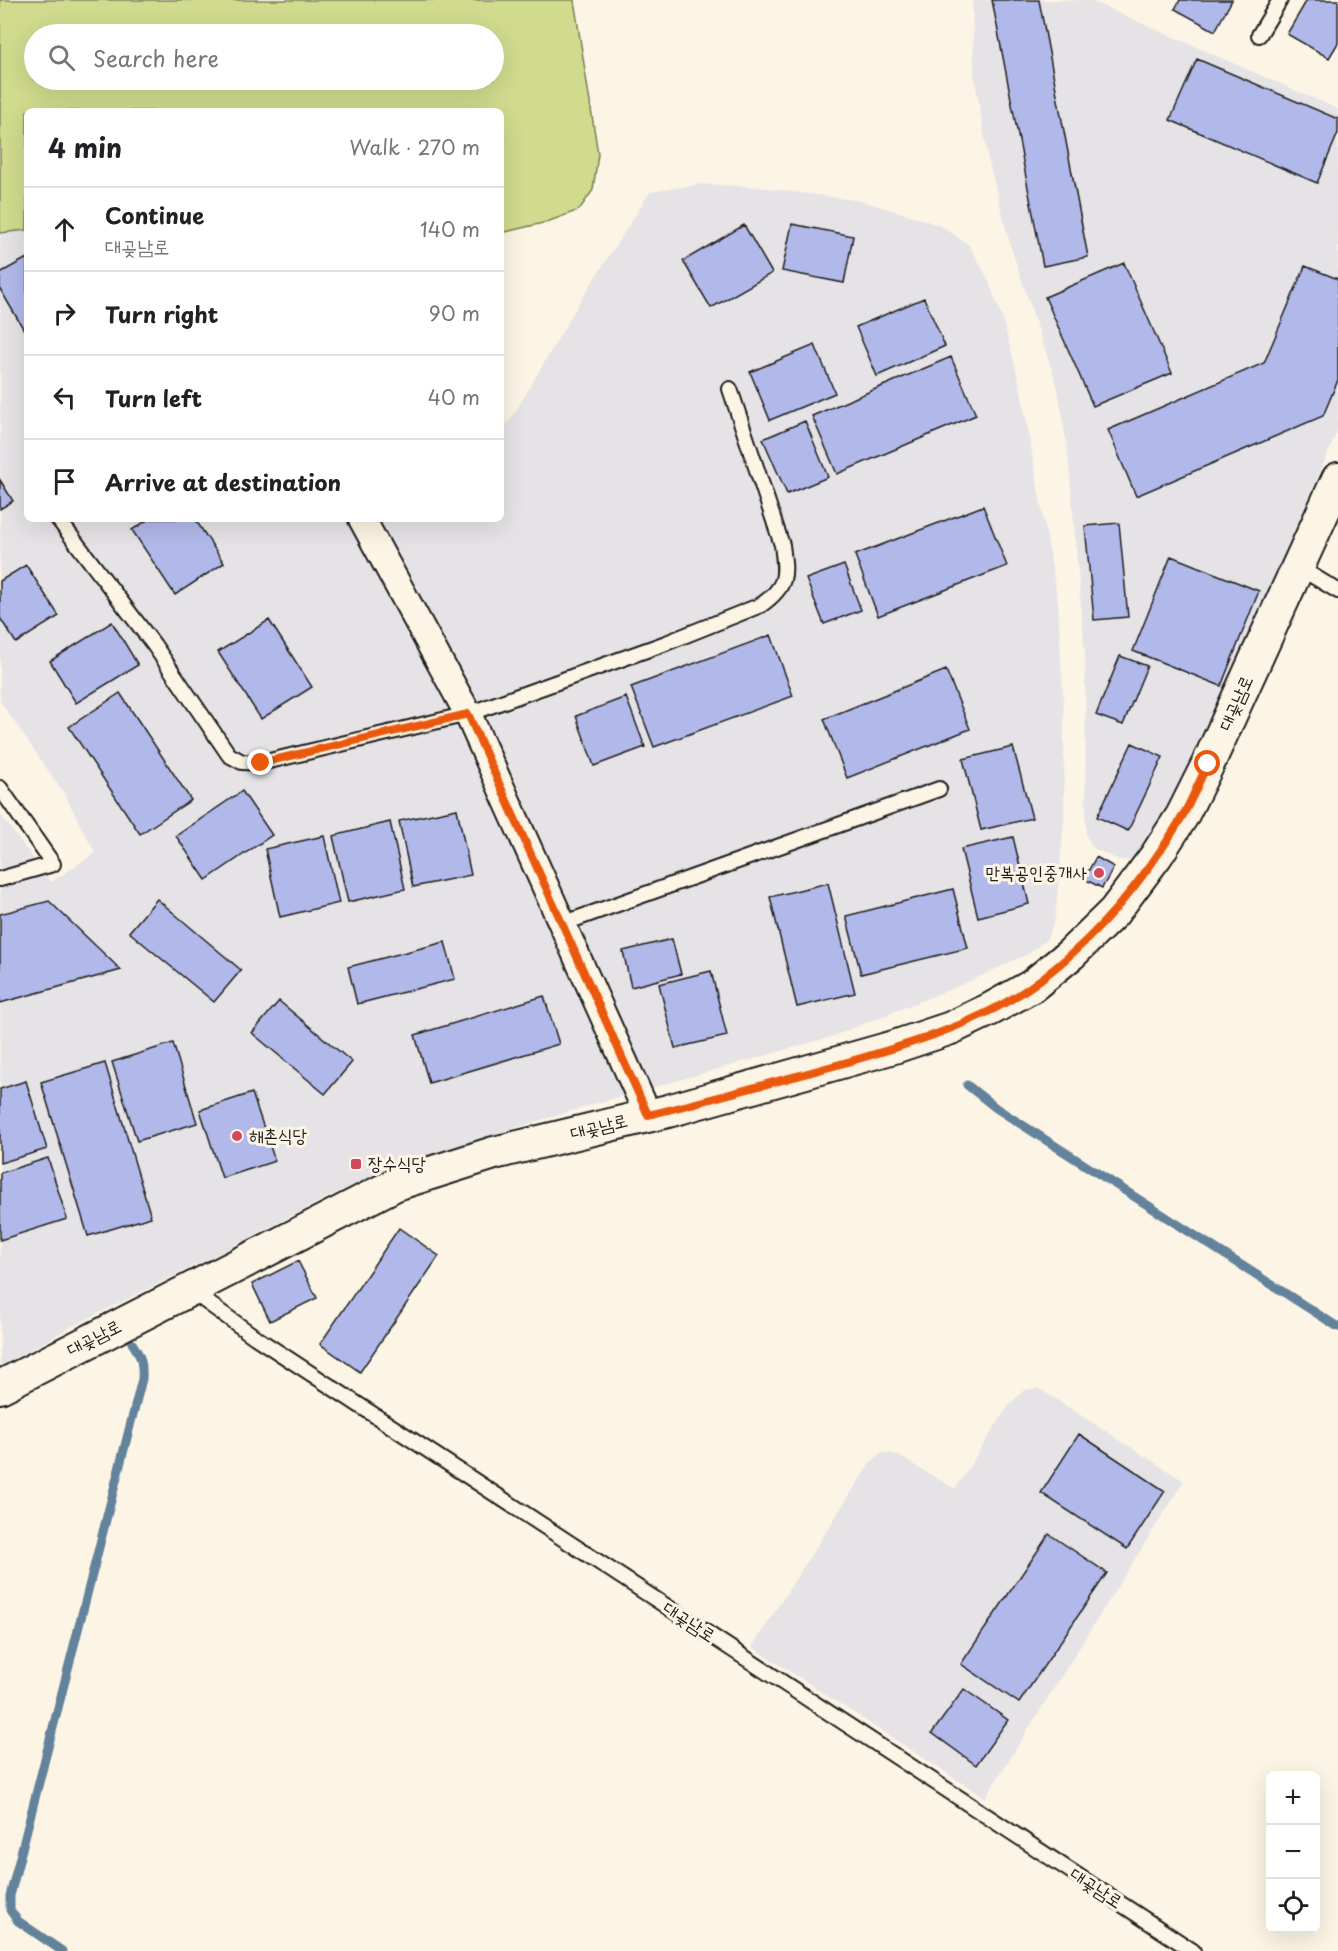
<!DOCTYPE html>
<meta charset="utf-8">
<style>
body{margin:0;font-family:"Playpen Sans","Poor Story",sans-serif;background:#f6f6f6;color:#202124}
.controls{position:absolute;right:18px;bottom:18px;display:grid;overflow:hidden;border-radius:9px;box-shadow:0 6px 24px #0002}
.controls button{width:54px;height:54px;display:grid;place-items:center;padding:0;border:0;border-bottom:2px solid #e0e0e0;background:#fff;color:#202124;font:30px sans-serif}
.stop{position:absolute;width:18px;height:18px;margin:-14px;border:4px solid #ea580c;border-radius:50%;background:#fff}
.stop.end{background:#ea580c;border-color:#fff;box-shadow:0 2px 6px #0008}
.list{margin:0;padding:0;list-style:none}
h2{display:flex;justify-content:space-between;align-items:center;height:78px;margin:0;padding:0 24px;font-size:26px}
h2 small{font-size:20px;font-weight:400;color:#757577}
.list li{display:grid;grid-template-columns:39px 1fr auto;gap:18px;align-items:center;box-sizing:border-box;height:84px;padding:0 24px;border-top:2px solid #e0e0e0}
.list b{display:block;font-size:22px;white-space:nowrap}
.list p{margin:0;font-size:20px;white-space:nowrap;color:#757577}
.list em{font-size:20px;font-style:normal;color:#757577}
.icon{flex:none;width:33px;height:33px;fill:none;stroke:currentColor;stroke-width:2;stroke-linecap:round;stroke-linejoin:round}
.map{position:relative;flex:none;width:1338px;height:1951px;overflow:hidden}
.search{position:absolute;background:#fff;box-shadow:0 6px 24px #0002;left:24px;top:24px;width:480px;height:66px;display:flex;align-items:center;gap:15px;box-sizing:border-box;padding:0 21px;border-radius:33px;color:#757577;font-size:22px}
.panel{position:absolute;background:#fff;box-shadow:0 6px 24px #0002;left:24px;top:108px;width:480px;height:414px;border-radius:9px}
.map>svg:first-child{display:block}
.built{fill:#e6e3e6}
.green{fill:#d0db8e;stroke:#767c55;stroke-width:1.5;fill-rule:evenodd}
.lines{fill:none;stroke-linecap:round;stroke-linejoin:round}
.stream{stroke:#64829b;stroke-width:9}
.building{fill:#b1b9ea;stroke:#1c1c1c;stroke-width:1.5}
.service-casing{stroke:#1c1c1c;stroke-width:18}
.minor-casing{stroke:#1c1c1c;stroke-width:30}
.tertiary-casing{stroke:#1c1c1c;stroke-width:36}
.service{stroke:#fcf5e5;stroke-width:14}
.minor{stroke:#fcf5e5;stroke-width:26}
.tertiary{stroke:#fcf5e5;stroke-width:32}
.route{stroke:#ea580c;stroke-width:8}
.poi-dot{fill:#d1495b;stroke:#fcf5e5;stroke-width:2}
.labels{text-anchor:middle;stroke-width:6;stroke-linejoin:round;paint-order:stroke}
.street-label{font-size:18px;fill:#1c1c1c;stroke:#fcf5e5}
.poi-label{font-size:18px;fill:#1c1c1c;stroke:#fcf5e5;text-anchor:start}
</style>
<div class="map">
<svg width="1338" height="1951" viewBox="0 0 1338 1951">
<rect width="100%" height="100%" fill="#fcf5e5"/>
<filter id="ink" filterUnits="userSpaceOnUse"><feTurbulence type="fractalNoise" baseFrequency=".0167" numOctaves="2"/><feDisplacementMap in="SourceGraphic" scale="12" xChannelSelector="R" yChannelSelector="G"/><feConvolveMatrix kernelMatrix="1 2 1 2 8 2 1 2 1" color-interpolation-filters="sRGB"/></filter>
<g filter="url(#ink)">
<!-- built -->
<path class="built" d="M975,0H1089L1338,109V430L1250,635L1190,765L1161,819L1134,860H1118L1093,848L1086,835L1085,654L1068,454L1058,388L1011,248L988,159L974,74L972,3Z
M701,184L759,187L861,201L906,214L941,226L969,245L987,277L1003,320L1020,385L1058,602L1064,714V822L1055,920L1047,939L1030,953L966,983L831,1037L595,1104L439,1151L378,1174L326,1198L230,1248L69,1328L0,1367V814L51,882L95,853L65,795L0,701V233L27,230V519H501V429L510,421L577,306L650,192Z
M1038,1388L1184,1481L985,1798L752,1647L870,1463L882,1452L897,1455L955,1489L1009,1405L1024,1390Z"/>
<!-- green -->
<path class="green" d="M0,0H574L598,154L593,190L579,210L547,222L501,233V111H27V230L0,233ZM34,34H494V80H34Z"/>
<g class="lines">
<!-- stream -->
<path class="stream" d="M967,1085L996,1108L1338,1327
M62,1951L18,1921L10,1910V1896L142,1379C143,1363 141,1356 132,1343"/>
</g>
<!-- building -->
<path class="building" d="M992,0H1039L1088,257L1043,266Z
M1180,0H1232L1215,31L1175,9Z
M1307,0H1338V43L1329,58L1287,34Z
M1197,59L1338,119V133L1317,183L1170,120Z
M792,224L853,236L844,283L782,271Z
M744,225L772,273L711,308L683,261Z
M27,258V335L0,289V273Z
M1124,263L1172,373L1093,406L1045,297Z
M1305,266L1338,279V380L1323,416L1136,496L1108,430L1264,363Z
M924,298L945,346L877,376L856,327Z
M815,345L835,393L770,420L750,372Z
M951,357L976,415L837,474L812,416Z
M805,421L828,477L787,494L763,439Z
M0,480L13,501L0,509Z
M983,506L1007,566L878,616L855,555Z
M149,519H195L224,563L175,595L132,530Z
M1119,523L1128,617L1094,620L1085,526Z
M1171,556L1259,591L1221,686L1133,651Z
M26,565L59,616L16,643L0,618V581Z
M844,565L861,610L824,624L806,579Z
M269,620L312,687L261,719L218,652Z
M112,622L138,665L76,703L50,661Z
M771,635L793,696L654,747L631,687Z
M1120,656L1147,666L1123,725L1096,715Z
M946,670L970,729L847,778L824,719Z
M120,693L191,800L140,834L69,727Z
M626,697L645,747L594,766L576,716Z
M1132,743L1163,757L1128,831L1097,817Z
M1013,747L1032,818L981,830L963,759Z
M242,791L272,835L206,880L176,836Z
M457,809L471,875L413,887L399,821Z
M390,822L405,889L348,902L333,836Z
M324,836L339,903L280,917L265,849Z
M1013,837L1029,904L978,917L961,849Z
M1096,857L1114,867L1102,888L1084,879Z
M828,883L855,993L797,1007L770,897Z
M953,889L968,948L861,974L846,916Z
M157,899L241,970L214,1002L129,932Z
M49,901L121,970L0,1003V914Z
M672,939L681,974L631,987L623,951Z
M445,942L455,979L357,1004L348,967Z
M711,971L727,1036L675,1048L659,984Z
M544,996L559,1044L429,1083L415,1035Z
M279,1001L352,1062L325,1094L252,1033Z
M173,1043L197,1123L137,1141L112,1062Z
M105,1063L151,1217L88,1236L41,1082Z
M26,1081L47,1149L0,1163V1089Z
M252,1093L275,1161L222,1178L200,1110Z
M48,1158L67,1219L0,1240V1173Z
M399,1228L439,1256L360,1372L320,1344Z
M298,1261L317,1298L270,1321L252,1284Z
M1079,1434L1165,1491L1127,1549L1041,1493Z
M1049,1534L1107,1573L1019,1703L961,1664Z
M964,1689L1008,1720L976,1765L932,1733Z"/>
<g class="lines">
<defs>
<path id="service" d="M1259,35L1280,0
M58,519L154,645L229,755L242,762L261,763L468,714L666,643L761,605C788,586 786,575 782,545L730,389
M1298,567L1338,591
M0,788L53,864L0,879
M562,924L939,789
M190,1290L255,1337L1193,1951"/>
<path id="minor" d="M362,519L468,714L648,1115"/>
<path id="tertiary" d="M0,1387L396,1184L494,1153L668,1111L894,1047L951,1028L991,1009L1032,986L1071,954L1114,912L1156,856L1182,816L1208,764L1338,479"/>
</defs>
<!-- service casing -->
<use href="#service" class="service-casing"/>
<!-- minor casing -->
<use href="#minor" class="minor-casing"/>
<!-- tertiary casing -->
<use href="#tertiary" class="tertiary-casing"/>
<!-- service -->
<use href="#service" class="service"/>
<!-- minor -->
<use href="#minor" class="minor"/>
<!-- tertiary -->
<use href="#tertiary" class="tertiary"/>
</g>
</g>
<g class="lines" filter="url(#ink)">
<!-- route -->
<path class="route" d="M261,763L468,714L648,1115C699,1103 750,1088 801,1075C875,1054 970,1031 1033,985C1093,942 1144,881 1182,817C1192,800 1199,781 1208,764"/>
</g>
<!-- markers -->
<g class="poi-dot">
<circle cx="1099" cy="873" r="6"/>
<circle cx="237" cy="1136" r="6"/>
<rect x="350" y="1158" width="12" height="12" rx="3"/>
</g>
<g class="labels">
<!-- street labels -->
<g class="street-label">
<text transform="translate(1236 703) rotate(-66)" y="6">대곶남로</text>
<text transform="translate(599 1127) rotate(-14)" y="6">대곶남로</text>
<text transform="translate(94 1338) rotate(-27)" y="6">대곶남로</text>
<text transform="translate(689 1622) rotate(33)" y="6">대곶남로</text>
<text transform="translate(1096 1888) rotate(33)" y="6">대곶남로</text>
</g>
<!-- poi labels -->
<g class="poi-label">
<text x="1087" y="879" text-anchor="end">만복공인중개사</text>
<text x="249" y="1142">해촌식당</text>
<text x="368" y="1170">장수식당</text>
</g>
</g>
</svg>
<div class="controls">
<button>+</button>
<button>−</button>
<button><svg class="icon" aria-label="locate" viewBox="0 0 24 24"><circle cx="12" cy="12" r="6"/><path d="M12 2v4M12 18v4M2 12h4M18 12h4"/></svg></button>
</div>
<div class="stop" style="left:1208px;top:764px"></div>
<div class="stop end" style="left:261px;top:763px"></div>
<div class="search"><svg class="icon" aria-label="search" viewBox="0 0 24 24"><circle cx="10" cy="10" r="6"/><path d="M15 15l6 6"/></svg>Search here</div>
<section class="panel">
<h2>4 min<small>Walk · 270 m</small></h2>
<ul class="list">
<li><svg class="icon" aria-label="ahead" viewBox="0 0 24 24"><path d="M12 20V5M6 11l6-6 6 6"/></svg><div><b>Continue</b><p>대곶남로</p></div><em>140 m</em></li>
<li><svg class="icon" aria-label="right" viewBox="0 0 24 24"><path d="M7 20v-9h11M14 6l5 5-5 5"/></svg><div><b>Turn right</b></div><em>90 m</em></li>
<li><svg class="icon" aria-label="left" viewBox="0 0 24 24"><path d="M17 20v-9H6M10 6l-5 5 5 5"/></svg><div><b>Turn left</b></div><em>40 m</em></li>
<li><svg class="icon" aria-label="arrive" viewBox="0 0 24 24"><path d="M6 21V4h12l-3 4 3 4H6"/></svg><div><b>Arrive at destination</b></div></li>
</ul>
</section>
</div>
